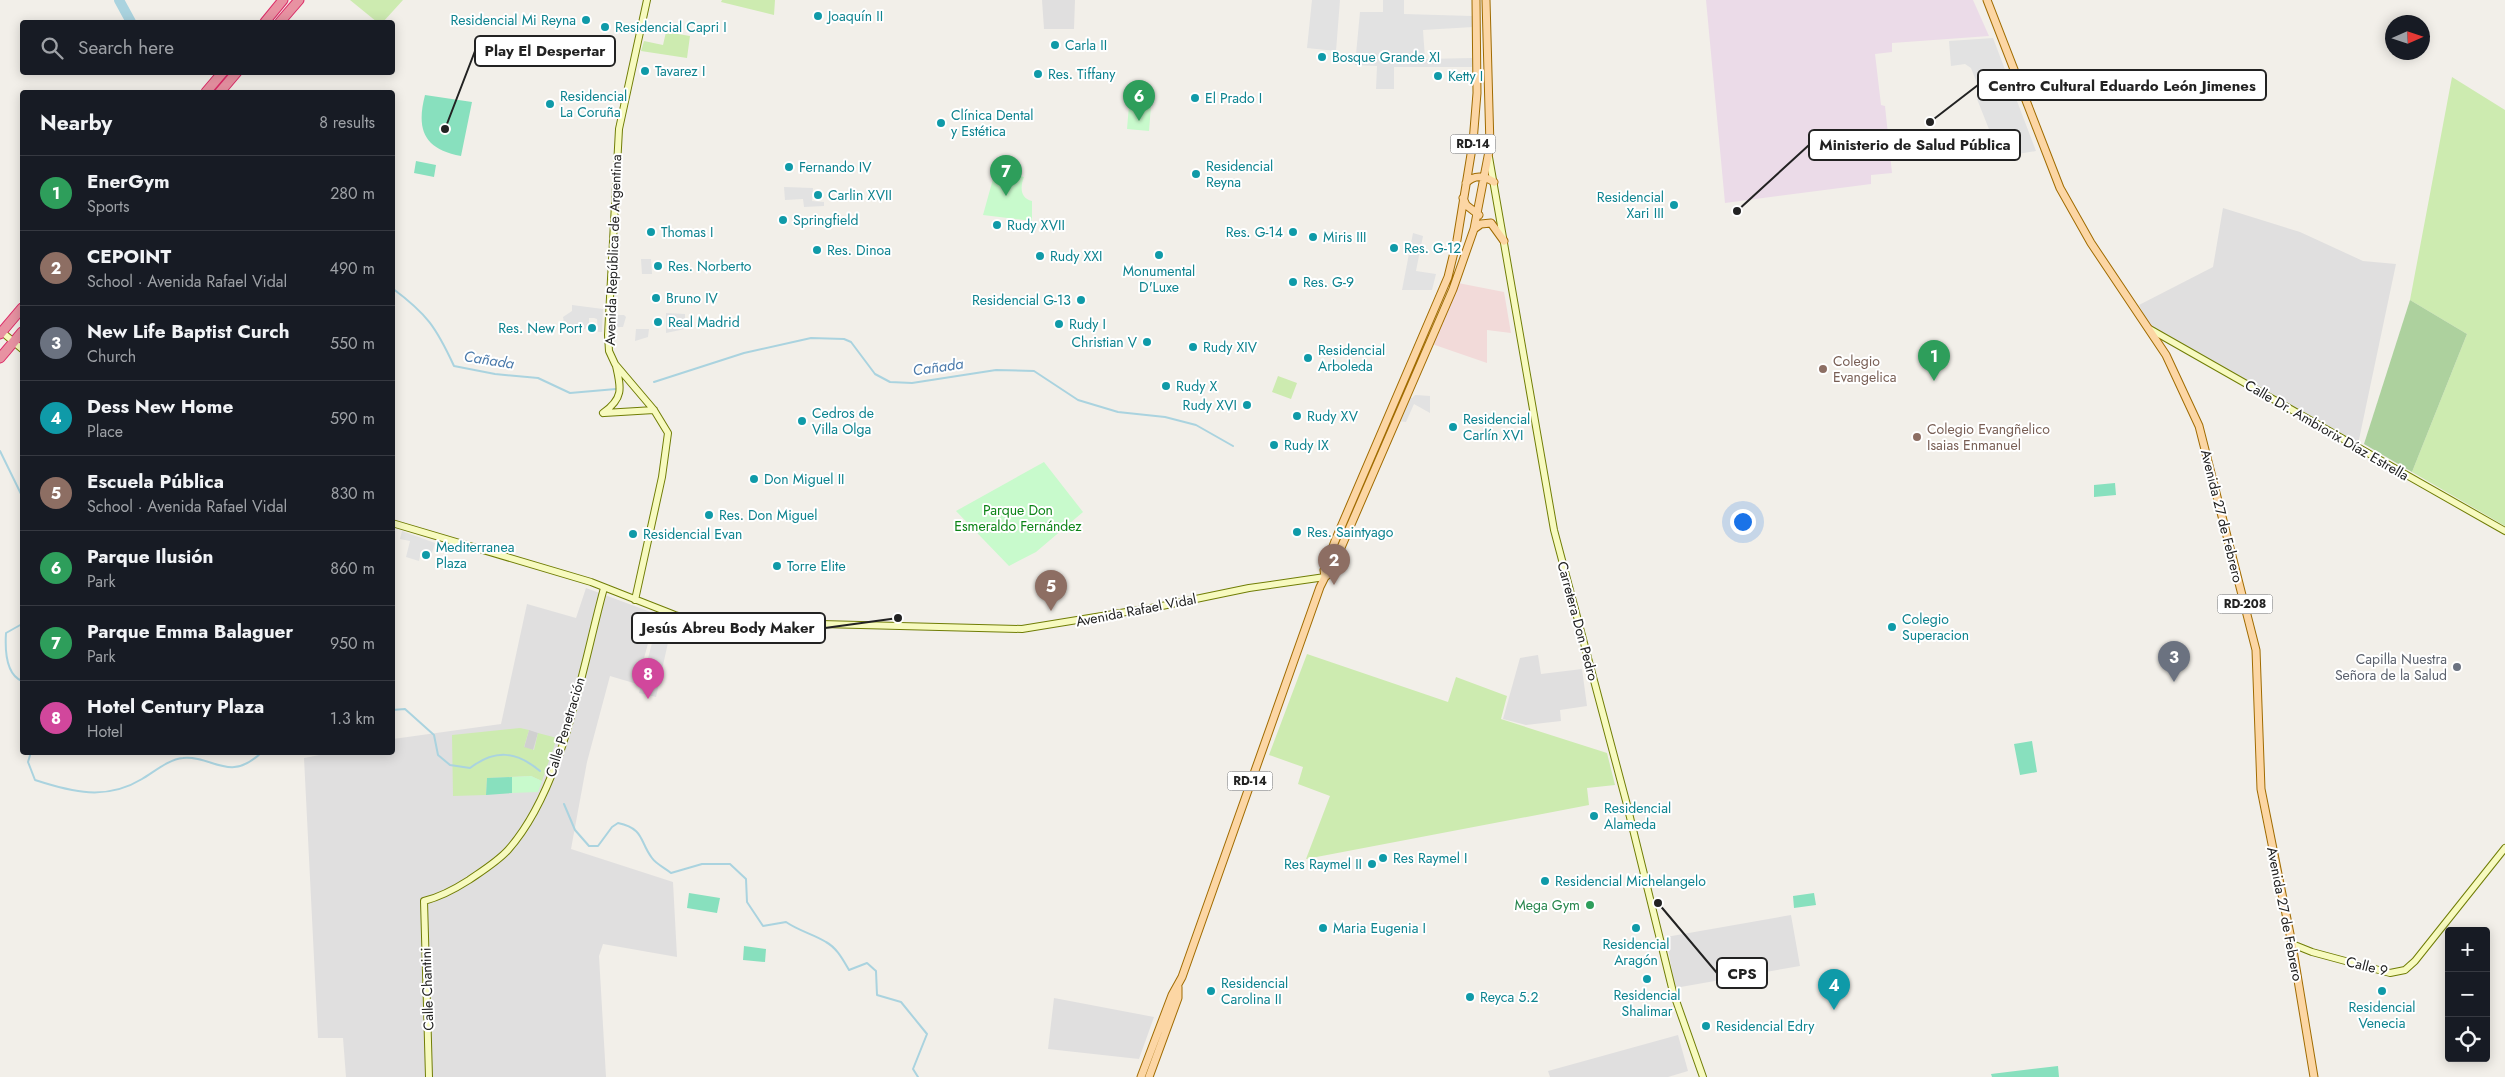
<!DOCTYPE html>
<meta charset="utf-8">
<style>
body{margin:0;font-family:Jost,sans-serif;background:#242831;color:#f1f3f6}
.controls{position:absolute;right:15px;bottom:15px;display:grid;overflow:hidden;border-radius:5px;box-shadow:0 2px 12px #0003}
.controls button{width:45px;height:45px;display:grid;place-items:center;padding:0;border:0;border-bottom:1px solid #363941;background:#171b24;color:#f1f3f6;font:25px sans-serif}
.compass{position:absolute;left:2385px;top:15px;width:45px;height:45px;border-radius:50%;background:#171b24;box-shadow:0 2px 12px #0003;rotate:87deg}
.you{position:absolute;left:1742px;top:521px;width:18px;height:18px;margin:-12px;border:4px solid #fff;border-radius:50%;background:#1a73e8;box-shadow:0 0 0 8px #1a73e833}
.badge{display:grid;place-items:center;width:32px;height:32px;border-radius:50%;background:#1a73e8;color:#fff;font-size:16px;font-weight:700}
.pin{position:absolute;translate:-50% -41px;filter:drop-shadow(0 1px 2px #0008)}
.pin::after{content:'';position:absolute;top:26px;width:18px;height:15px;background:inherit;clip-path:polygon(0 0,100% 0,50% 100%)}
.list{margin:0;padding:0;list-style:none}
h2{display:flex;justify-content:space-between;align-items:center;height:65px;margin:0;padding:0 20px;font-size:21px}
h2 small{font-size:16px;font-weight:400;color:#9ea1a6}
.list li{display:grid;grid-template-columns:32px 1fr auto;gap:15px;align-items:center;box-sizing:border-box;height:75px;padding:0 20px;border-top:1px solid #363941}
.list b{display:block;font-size:19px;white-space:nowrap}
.list p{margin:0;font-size:16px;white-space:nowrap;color:#9ea1a6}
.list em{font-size:16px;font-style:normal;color:#9ea1a6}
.icon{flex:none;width:28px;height:28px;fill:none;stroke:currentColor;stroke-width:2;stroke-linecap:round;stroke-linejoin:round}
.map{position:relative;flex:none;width:2505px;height:1077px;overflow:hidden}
.search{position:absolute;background:#171b24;box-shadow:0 2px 12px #0003;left:20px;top:20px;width:375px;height:55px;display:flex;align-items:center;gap:12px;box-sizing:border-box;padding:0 18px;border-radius:5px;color:#9ea1a6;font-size:19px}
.panel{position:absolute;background:#171b24;box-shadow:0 2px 12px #0003;left:20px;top:90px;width:375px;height:665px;border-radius:5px}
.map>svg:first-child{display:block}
.residential{fill:#e0dfdf}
.commercial{fill:#f2dad9}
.industrial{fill:#ebdbe8}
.religious{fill:#d0d0d0}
.grass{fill:#cdebb0}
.forest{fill:#add19e}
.park{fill:#c8facc}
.pitch{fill:#88e0be}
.parking{fill:#e2e2e2}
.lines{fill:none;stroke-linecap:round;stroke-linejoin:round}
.stream{stroke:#aad3df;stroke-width:2}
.river{stroke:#aad3df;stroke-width:10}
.secondary-casing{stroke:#707d05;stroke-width:8}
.primary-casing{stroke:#a06b00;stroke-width:9}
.highway-casing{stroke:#dc2a67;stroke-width:11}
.secondary{stroke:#f7fabf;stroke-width:6}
.primary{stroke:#fcd6a4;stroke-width:7}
.highway{stroke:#e892a2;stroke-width:9}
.culture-dot{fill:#0f9aa8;stroke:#fff;stroke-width:2}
.education-dot{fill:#8d6e63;stroke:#fff;stroke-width:2}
.worship-dot{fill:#6b7280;stroke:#fff;stroke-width:2}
.leisure-dot{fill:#2e9e5b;stroke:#fff;stroke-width:2}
.labels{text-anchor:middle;stroke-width:4;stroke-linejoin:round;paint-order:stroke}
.shield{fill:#fff;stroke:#646464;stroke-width:1}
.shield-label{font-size:12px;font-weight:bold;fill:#222}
.culture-label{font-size:14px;fill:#0d838f;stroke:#fff;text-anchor:start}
.street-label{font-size:14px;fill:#222;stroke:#fff}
.education-label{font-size:14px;fill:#785e54;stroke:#fff;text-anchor:start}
.park-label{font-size:14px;fill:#0c8416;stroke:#fff}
.worship-label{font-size:14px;fill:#5b616d;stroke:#fff;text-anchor:end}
.leisure-label{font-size:14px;fill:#27864d;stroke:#fff;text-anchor:end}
.water-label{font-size:15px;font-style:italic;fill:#4a7aab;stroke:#fff}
.leader{fill:none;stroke:#222;stroke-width:2}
.callout-dot{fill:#222;stroke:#fff;stroke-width:2}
.callout{fill:#fff;stroke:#222;stroke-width:2}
.callout-label{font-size:15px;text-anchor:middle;font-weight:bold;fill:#222}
</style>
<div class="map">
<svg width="2505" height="1077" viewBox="0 0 2505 1077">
<rect width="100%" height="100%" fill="#f2efe9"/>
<!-- residential -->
<path class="residential" d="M1042,0H1075L1074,29H1044Z
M2223,208L2300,232L2363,261L2396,264L2357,449L2152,331L2139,305L2213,267Z
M586,588L656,614L637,684L610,676L587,762L571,849L673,882L677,957L603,944L599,956L606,1077H346L343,1038H318L304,758L330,753L392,752L393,739L501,724L527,604L576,618Z
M1538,655L1541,674L1582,669L1587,706L1560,710L1561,721L1526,725L1503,719L1520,658Z
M1791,915L1800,966L1675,988L1666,937Z
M1054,998L1154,1017L1139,1059L1048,1049Z
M1678,1035L1688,1071L1668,1077H1550L1548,1071Z"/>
<!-- commercial -->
<path class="commercial" d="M1458,283L1504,292L1511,333L1487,330V363L1432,344Z"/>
<!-- industrial -->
<path class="industrial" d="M1706,0H1973L1989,36L1892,43V52L1875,54L1881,105L1885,106L1892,173L1871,175V184L1725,203Z"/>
<!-- religious -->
<path class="religious" d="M529,730L538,733L533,750L524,748Z"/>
<!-- grass -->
<path class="grass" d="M350,0H403L383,22H377Z
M722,0H775L774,15L721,2Z
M666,32L690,36L687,58L641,51L644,41L663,45Z
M2452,77L2505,110V526L2412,472L2467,334L2410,300Z
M1278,376L1297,383L1291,399L1272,392Z
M1307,654L1448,702L1456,677L1507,696L1501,719L1607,753L1615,785L1587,788L1589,805L1306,859L1330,796L1298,784L1303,767L1269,755Z
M520,728L529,730L524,747L534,750L538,733L557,738L542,781L531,776L487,778L486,795L453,796L452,735Z"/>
<!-- forest -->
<path class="forest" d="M2410,300L2467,334L2412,472L2364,444Z"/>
<!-- park -->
<path class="park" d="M1129,105L1151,106L1149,131L1127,129Z
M996,168L1024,177C1020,187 1020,198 1032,201V221L983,215Z
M1044,462L1083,512L1036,552L1009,566L956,511Z
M531,776L542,781L538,792L512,793V777Z"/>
<!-- pitch -->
<path class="pitch" d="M425,95L472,102L461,156C424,149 416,130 425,95Z
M416,161L436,165L434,177L414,173Z
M2115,483L2116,495L2094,497V485Z
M2032,741L2037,772L2020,775L2014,744Z
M512,777V793L486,795L487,778Z
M689,893L720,898L717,913L687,908Z
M1814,893L1816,905L1794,908L1793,896Z
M744,946L766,949L765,962L743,960Z
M2058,1066L2059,1077H1992L1991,1074Z"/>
<!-- parking -->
<path class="parking" d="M1312,0H1340L1336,51L1307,48Z
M1383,0H1404V14L1472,16L1473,27L1423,30L1425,59L1472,58V67H1394V89H1376L1377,66L1355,65L1360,12H1383Z
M1993,38L2036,151L2000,157L1977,99L1982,96L1971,68L1965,64L1951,66L1949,41Z
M784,187L813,188L812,201L824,202V206L804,207L803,199L785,200Z
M1413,233L1423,236L1416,271L1436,274L1432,290H1402Z
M641,259H651L652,274H642Z
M572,305L603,309L602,332H598L597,319L594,318H589V325L585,329L565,328L563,317L572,311Z
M614,305H617L616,315H624L626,317L623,327H613Z
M666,313L685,314V329L666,333Z
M636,329H649L648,337L635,341Z
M1415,395L1430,396V413L1414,404L1406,422L1398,421L1409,396L1412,398Z
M402,531L435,543L432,553L421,551L419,561L406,557L410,541L400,539Z
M659,616L673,620L656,697L639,693Z"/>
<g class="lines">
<!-- stream -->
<path class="stream" d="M392,288C427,314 436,327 454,366L495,374L538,378L570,393L616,389
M654,382L744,353L811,338L844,339L851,342L875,374L890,382L912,383L996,370L1034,371L1078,400L1118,412L1165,417L1196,425L1233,446
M0,451L22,496
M22,624L6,633C5,649 5,674 22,681
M392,710L405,709L434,735L438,755L450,765L470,768C495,749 516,751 540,771
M31,752L28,762L35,780C72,792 106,801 142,779C154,772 169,759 183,758C213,755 229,784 262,752
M564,804L575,830L589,846H598L612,827L618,823C645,829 639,841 652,858C656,864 665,868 671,873L702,864H730L746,879L747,902L763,926L786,922C799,931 813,934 826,942C837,948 843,960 849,970L867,963L876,971L877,995L901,1002L927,1034L913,1069L918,1077"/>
<!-- river -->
<path class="river" d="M119,0L131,22"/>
<defs>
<path id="secondary" d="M1489,157L1554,530L1626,801L1673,992L1703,1077
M2148,328L2505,531
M2,332L22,349
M603,413C624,398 621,388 616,366
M604,413L654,410
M392,523L591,582L675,615L698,621L1022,629L1157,607L1249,588L1325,577
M635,600L662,477L668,433L654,410L615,364L609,351L608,335L619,129L647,0
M2292,944L2312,952L2390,973L2405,970L2415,961L2505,848
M429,1077L424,901C440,897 455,889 469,880C482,871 497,862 508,850C564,787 582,668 604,588"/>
<path id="primary" d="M1987,0L2060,188L2091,243L2166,355L2199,426L2256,650L2261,789L2292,944L2314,1077
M1466,183C1475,174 1484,176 1494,182
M1463,198L1466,205L1479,215
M1474,229L1481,224L1491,223L1504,241
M1325,577L1324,570L1335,541L1448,277L1457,240L1473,142L1477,93L1476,0
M1141,1077L1172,995L1182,977L1320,587L1325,577L1330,573L1453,289L1474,229L1490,146L1486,0
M1149,1077L1178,998V987"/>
<path id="highway" d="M265,22L283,0
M280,22L299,0
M206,92L223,72
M220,92L237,72
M0,334L22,308
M0,358L22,332"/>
</defs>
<!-- secondary casing -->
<use href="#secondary" class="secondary-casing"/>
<!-- primary casing -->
<use href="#primary" class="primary-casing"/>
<!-- highway casing -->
<use href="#highway" class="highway-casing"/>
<!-- secondary -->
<use href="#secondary" class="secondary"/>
<!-- primary -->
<use href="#primary" class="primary"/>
<!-- highway -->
<use href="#highway" class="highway"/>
</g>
<!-- markers -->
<g class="culture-dot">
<circle cx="818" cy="16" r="5"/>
<circle cx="586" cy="20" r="5"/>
<circle cx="605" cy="27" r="5"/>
<circle cx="1055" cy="45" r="5"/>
<circle cx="1322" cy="57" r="5"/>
<circle cx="645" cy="71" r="5"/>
<circle cx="1038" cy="74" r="5"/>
<circle cx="1438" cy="76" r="5"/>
<circle cx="1195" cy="98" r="5"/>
<circle cx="550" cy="104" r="5"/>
<circle cx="941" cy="123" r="5"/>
<circle cx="789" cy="167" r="5"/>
<circle cx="1196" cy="174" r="5"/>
<circle cx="818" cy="195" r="5"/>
<circle cx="1674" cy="205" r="5"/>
<circle cx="783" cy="220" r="5"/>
<circle cx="997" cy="225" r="5"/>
<circle cx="651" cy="232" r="5"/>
<circle cx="1293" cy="232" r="5"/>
<circle cx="1313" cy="237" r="5"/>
<circle cx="1394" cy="248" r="5"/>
<circle cx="817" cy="250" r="5"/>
<circle cx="1159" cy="255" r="5"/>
<circle cx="1040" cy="256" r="5"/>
<circle cx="658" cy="266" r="5"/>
<circle cx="1293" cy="282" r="5"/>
<circle cx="656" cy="298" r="5"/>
<circle cx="1081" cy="300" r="5"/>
<circle cx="658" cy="322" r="5"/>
<circle cx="1059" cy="324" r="5"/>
<circle cx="592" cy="328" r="5"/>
<circle cx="1147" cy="342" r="5"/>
<circle cx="1193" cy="347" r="5"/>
<circle cx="1308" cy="358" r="5"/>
<circle cx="1166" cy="386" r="5"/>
<circle cx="1247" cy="405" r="5"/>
<circle cx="1297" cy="416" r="5"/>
<circle cx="802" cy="421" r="5"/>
<circle cx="1453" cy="427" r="5"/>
<circle cx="1274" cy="445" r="5"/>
<circle cx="754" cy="479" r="5"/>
<circle cx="709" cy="515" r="5"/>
<circle cx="1297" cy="532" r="5"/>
<circle cx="633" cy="534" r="5"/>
<circle cx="426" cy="555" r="5"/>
<circle cx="777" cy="566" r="5"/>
<circle cx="1892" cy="627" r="5"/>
<circle cx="1594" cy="816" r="5"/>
<circle cx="1383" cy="858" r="5"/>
<circle cx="1372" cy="864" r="5"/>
<circle cx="1545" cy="881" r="5"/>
<circle cx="1323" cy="928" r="5"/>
<circle cx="1636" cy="928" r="5"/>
<circle cx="1647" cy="979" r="5"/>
<circle cx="1211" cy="991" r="5"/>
<circle cx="2382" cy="991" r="5"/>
<circle cx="1470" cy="997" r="5"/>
<circle cx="1706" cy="1026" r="5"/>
</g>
<g class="education-dot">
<circle cx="1823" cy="369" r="5"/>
<circle cx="1917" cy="437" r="5"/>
</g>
<circle class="worship-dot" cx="2457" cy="667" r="5"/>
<circle class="leisure-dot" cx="1590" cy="905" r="5"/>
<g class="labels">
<!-- shield labels -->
<g class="shield">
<rect x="1450.5" y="134.5" width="45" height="19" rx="4"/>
<rect x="2217.5" y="594.5" width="55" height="19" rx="4"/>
<rect x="1227.5" y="771.5" width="45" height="19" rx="4"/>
</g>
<g class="shield-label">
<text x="1473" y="148">RD-14</text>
<text x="2245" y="608">RD-208</text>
<text x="1250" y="785">RD-14</text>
</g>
<!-- culture labels -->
<g class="culture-label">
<text x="828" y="21">Joaquín II</text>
<text x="576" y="25" text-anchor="end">Residencial Mi Reyna</text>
<text x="615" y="32">Residencial Capri I</text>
<text x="1065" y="50">Carla II</text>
<text x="1332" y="62">Bosque Grande XI</text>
<text x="655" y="76">Tavarez I</text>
<text x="1048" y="79">Res. Tiffany</text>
<text x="1448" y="81">Ketty I</text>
<text x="560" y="101">Residencial<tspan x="560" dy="16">La Coruña</tspan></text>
<text x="1205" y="103">El Prado I</text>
<text x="951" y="120">Clínica Dental<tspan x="951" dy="16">y Estética</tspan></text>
<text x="1206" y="171">Residencial<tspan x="1206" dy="16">Reyna</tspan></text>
<text x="799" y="172">Fernando IV</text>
<text x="828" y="200">Carlin XVII</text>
<text x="1664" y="202" text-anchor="end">Residencial<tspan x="1664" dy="16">Xari III</tspan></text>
<text x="793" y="225">Springfield</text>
<text x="1007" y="230">Rudy XVII</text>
<text x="661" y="237">Thomas I</text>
<text x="1283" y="237" text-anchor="end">Res. G-14</text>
<text x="1323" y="242">Miris III</text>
<text x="1404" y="253">Res. G-12</text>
<text x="827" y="255">Res. Dinoa</text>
<text x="1050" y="261">Rudy XXI</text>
<text x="668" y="271">Res. Norberto</text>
<text x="1159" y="276" text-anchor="middle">Monumental<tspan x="1159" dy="16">D'Luxe</tspan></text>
<text x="1303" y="287">Res. G-9</text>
<text x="666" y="303">Bruno IV</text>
<text x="1071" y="305" text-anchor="end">Residencial G-13</text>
<text x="668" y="327">Real Madrid</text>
<text x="1069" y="329">Rudy I</text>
<text x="582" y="333" text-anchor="end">Res. New Port</text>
<text x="1137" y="347" text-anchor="end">Christian V</text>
<text x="1203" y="352">Rudy XIV</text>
<text x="1318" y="355">Residencial<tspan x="1318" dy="16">Arboleda</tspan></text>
<text x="1176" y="391">Rudy X</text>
<text x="1237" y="410" text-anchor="end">Rudy XVI</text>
<text x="812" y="418">Cedros de<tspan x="812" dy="16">Villa Olga</tspan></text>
<text x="1307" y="421">Rudy XV</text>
<text x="1463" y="424">Residencial<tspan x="1463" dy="16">Carlín XVI</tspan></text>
<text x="1284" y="450">Rudy IX</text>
<text x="764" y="484">Don Miguel II</text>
<text x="719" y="520">Res. Don Miguel</text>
<text x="1307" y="537">Res. Saintyago</text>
<text x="643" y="539">Residencial Evan</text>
<text x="436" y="552">Mediterranea<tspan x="436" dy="16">Plaza</tspan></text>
<text x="787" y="571">Torre Elite</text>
<text x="1902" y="624">Colegio<tspan x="1902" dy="16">Superacion</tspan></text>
<text x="1604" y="813">Residencial<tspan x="1604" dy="16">Alameda</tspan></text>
<text x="1393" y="863">Res Raymel I</text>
<text x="1362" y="869" text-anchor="end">Res Raymel II</text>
<text x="1555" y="886">Residencial Michelangelo</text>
<text x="1333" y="933">Maria Eugenia I</text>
<text x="1636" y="949" text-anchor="middle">Residencial<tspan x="1636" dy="16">Aragón</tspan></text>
<text x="1221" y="988">Residencial<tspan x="1221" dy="16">Carolina II</tspan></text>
<text x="1647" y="1000" text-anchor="middle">Residencial<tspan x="1647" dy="16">Shalimar</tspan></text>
<text x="1480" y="1002">Reyca 5.2</text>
<text x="2382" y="1012" text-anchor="middle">Residencial<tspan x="2382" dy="16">Venecia</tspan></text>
<text x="1716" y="1031">Residencial Edry</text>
</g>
<!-- street labels -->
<g class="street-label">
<text transform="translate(613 250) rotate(-88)" y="5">Avenida República de Argentina</text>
<text transform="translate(2327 430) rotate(30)" y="5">Calle Dr. Ambiorix Díaz Estrella</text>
<text transform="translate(2222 516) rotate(76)" y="5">Avenida 27 de Febrero</text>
<text transform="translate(1136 610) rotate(-11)" y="5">Avenida Rafael Vidal</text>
<text transform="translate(1578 621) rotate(75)" y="5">Carretera Don Pedro</text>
<text transform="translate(565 727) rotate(-73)" y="5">Calle Penetración</text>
<text transform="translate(2285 914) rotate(79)" y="5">Avenida 27 de Febrero</text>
<text transform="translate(2367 966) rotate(14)" y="5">Calle 9</text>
<text transform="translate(427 989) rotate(-92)" y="5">Calle Chantini</text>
</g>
<!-- education labels -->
<g class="education-label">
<text x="1833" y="366">Colegio<tspan x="1833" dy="16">Evangelica</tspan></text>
<text x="1927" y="434">Colegio Evangñelico<tspan x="1927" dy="16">Isaias Enmanuel</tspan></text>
</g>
<!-- park labels -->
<g class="park-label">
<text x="1018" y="515">Parque Don<tspan x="1018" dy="16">Esmeraldo Fernández</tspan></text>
</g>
<!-- worship labels -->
<g class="worship-label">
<text x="2447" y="664">Capilla Nuestra<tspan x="2447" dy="16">Señora de la Salud</tspan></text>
</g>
<!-- leisure labels -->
<g class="leisure-label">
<text x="1580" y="910">Mega Gym</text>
</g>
<!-- water labels -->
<g class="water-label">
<text transform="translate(489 360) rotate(9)" y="5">Cañada</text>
<text transform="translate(938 367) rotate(-8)" y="5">Cañada</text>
</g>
</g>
<!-- callouts -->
<path class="leader" d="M445 129L475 51M1930 122L1978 85M1737 211L1809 145M898 618L825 628M1658 903L1717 973"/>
<g class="callout-dot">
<circle cx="445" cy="129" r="5"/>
<circle cx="1930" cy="122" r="5"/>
<circle cx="1737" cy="211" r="5"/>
<circle cx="898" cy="618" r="5"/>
<circle cx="1658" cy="903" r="5"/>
</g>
<g class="callout">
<rect x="475" y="36" width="140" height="30" rx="5"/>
<rect x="1978" y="70" width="288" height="30" rx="5"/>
<rect x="1809" y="130" width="211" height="30" rx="5"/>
<rect x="632" y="613" width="193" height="30" rx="5"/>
<rect x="1717" y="958" width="50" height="30" rx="5"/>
</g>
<g class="callout-label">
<text x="545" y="56">Play El Despertar</text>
<text x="2122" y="91">Centro Cultural Eduardo León Jimenes</text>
<text x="1915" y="150">Ministerio de Salud Pública</text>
<text x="728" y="633">Jesús Abreu Body Maker</text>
<text x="1742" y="979">CPS</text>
</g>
</svg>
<div class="controls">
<button>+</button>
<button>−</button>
<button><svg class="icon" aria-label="locate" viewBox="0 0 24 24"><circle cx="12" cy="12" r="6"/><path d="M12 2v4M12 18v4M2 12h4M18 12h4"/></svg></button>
</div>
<svg class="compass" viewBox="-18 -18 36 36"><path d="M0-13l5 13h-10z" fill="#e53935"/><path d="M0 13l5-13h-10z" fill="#9ea1a6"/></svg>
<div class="you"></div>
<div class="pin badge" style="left:1934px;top:381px;background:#2e9e5b">1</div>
<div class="pin badge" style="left:1334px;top:585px;background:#8d6e63">2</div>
<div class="pin badge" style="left:2174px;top:682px;background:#6b7280">3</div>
<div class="pin badge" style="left:1834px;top:1010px;background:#0f9aa8">4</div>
<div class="pin badge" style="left:1051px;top:611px;background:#8d6e63">5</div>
<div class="pin badge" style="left:1139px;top:121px;background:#2e9e5b">6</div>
<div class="pin badge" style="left:1006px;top:196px;background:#2e9e5b">7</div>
<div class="pin badge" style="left:648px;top:699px;background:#d1479c">8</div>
<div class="search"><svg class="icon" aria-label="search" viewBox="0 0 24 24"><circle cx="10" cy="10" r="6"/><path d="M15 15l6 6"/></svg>Search here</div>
<section class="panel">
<h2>Nearby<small>8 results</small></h2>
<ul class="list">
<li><span class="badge" style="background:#2e9e5b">1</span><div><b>EnerGym</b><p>Sports</p></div><em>280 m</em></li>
<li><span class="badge" style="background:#8d6e63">2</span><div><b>CEPOINT</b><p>School · Avenida Rafael Vidal</p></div><em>490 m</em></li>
<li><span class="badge" style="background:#6b7280">3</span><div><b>New Life Baptist Curch</b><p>Church</p></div><em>550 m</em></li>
<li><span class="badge" style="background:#0f9aa8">4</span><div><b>Dess New Home</b><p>Place</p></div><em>590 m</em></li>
<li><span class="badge" style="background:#8d6e63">5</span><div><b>Escuela Pública</b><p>School · Avenida Rafael Vidal</p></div><em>830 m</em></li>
<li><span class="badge" style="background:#2e9e5b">6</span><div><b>Parque Ilusión</b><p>Park</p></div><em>860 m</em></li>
<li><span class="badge" style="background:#2e9e5b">7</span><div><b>Parque Emma Balaguer</b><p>Park</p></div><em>950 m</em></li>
<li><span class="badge" style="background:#d1479c">8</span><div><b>Hotel Century Plaza</b><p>Hotel</p></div><em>1.3 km</em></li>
</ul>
</section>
</div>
